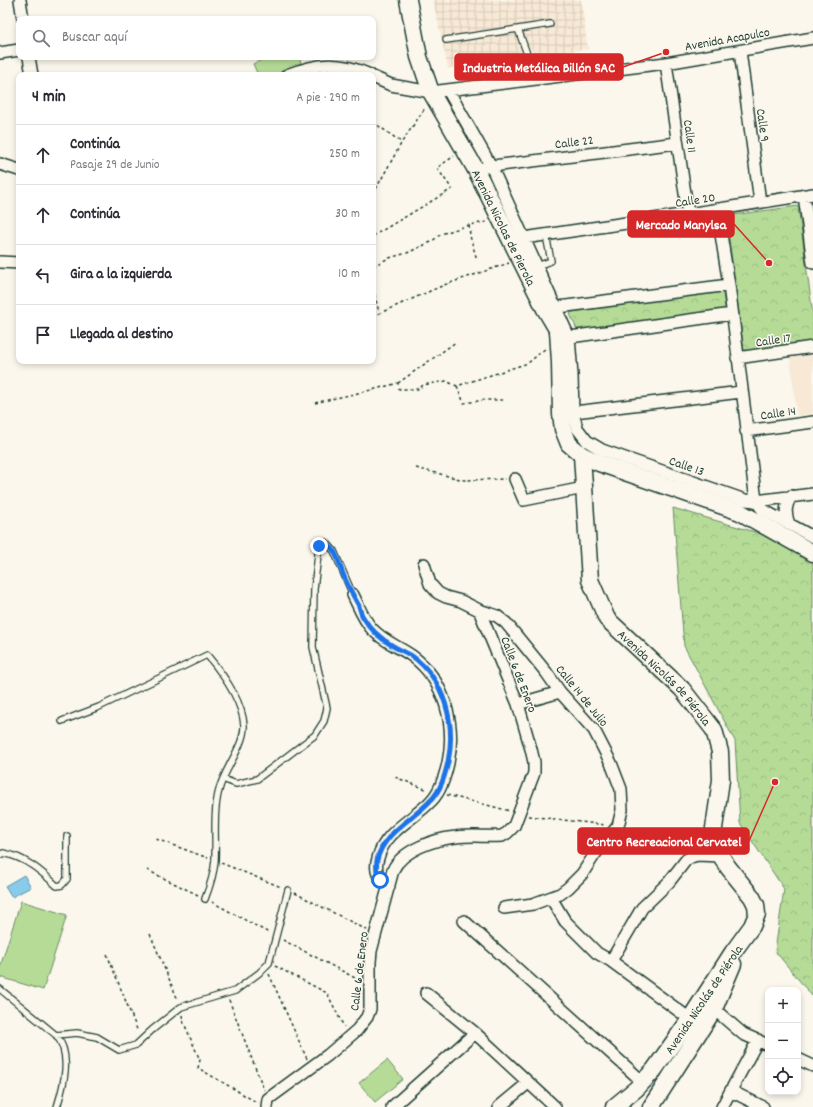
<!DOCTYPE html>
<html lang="es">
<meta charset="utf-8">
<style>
body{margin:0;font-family:Dekko,sans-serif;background:#f2f2f3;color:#2b2b33}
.controls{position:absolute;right:12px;bottom:12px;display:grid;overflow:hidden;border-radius:8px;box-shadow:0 2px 6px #0003}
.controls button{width:36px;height:36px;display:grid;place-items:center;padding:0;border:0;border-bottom:1px solid #e1e1e2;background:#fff;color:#2b2b33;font:20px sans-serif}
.stop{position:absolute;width:12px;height:12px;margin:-9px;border:3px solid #1a73e8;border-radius:50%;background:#fff}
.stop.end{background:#1a73e8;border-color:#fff;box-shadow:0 1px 4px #0008}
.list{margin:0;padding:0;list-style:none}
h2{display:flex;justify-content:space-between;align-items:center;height:52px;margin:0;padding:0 16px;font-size:17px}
h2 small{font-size:13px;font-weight:400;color:#7c7c81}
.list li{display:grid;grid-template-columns:26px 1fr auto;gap:12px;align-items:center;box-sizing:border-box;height:60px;padding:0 16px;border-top:1px solid #e1e1e2}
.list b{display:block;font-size:15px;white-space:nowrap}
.list p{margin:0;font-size:13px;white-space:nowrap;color:#7c7c81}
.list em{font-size:13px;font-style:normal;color:#7c7c81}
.icon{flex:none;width:22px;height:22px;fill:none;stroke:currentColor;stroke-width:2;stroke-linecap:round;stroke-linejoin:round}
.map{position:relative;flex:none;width:813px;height:1107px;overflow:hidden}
.search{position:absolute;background:#fff;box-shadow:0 2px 6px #0003;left:16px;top:16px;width:360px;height:44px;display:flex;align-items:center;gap:10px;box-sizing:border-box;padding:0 14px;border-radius:8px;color:#7c7c81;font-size:15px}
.panel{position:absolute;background:#fff;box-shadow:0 2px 6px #0003;left:16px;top:72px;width:360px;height:292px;border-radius:8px}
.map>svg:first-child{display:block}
.built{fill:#f8e9d6}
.industrial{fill:url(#industrial-grid)}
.grass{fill:#b5db97;stroke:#6a8c66}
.park{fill:url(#park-crowns);stroke:#6a8c66}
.water{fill:#89cbeb;stroke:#5f92a2}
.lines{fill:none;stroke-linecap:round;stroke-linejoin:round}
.lane-casing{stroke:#1f3d34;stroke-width:8}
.street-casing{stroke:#1f3d34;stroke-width:14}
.secondary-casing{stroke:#1f3d34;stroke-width:19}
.path{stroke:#1f3d34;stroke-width:1.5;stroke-dasharray:3 3;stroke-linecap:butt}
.lane{stroke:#fbf7ec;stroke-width:5.5}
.street{stroke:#fbf7ec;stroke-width:11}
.secondary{stroke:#fbf7ec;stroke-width:16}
.route{stroke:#1a73e8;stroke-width:5}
.labels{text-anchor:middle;stroke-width:3;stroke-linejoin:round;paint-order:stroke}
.street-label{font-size:13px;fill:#1f3d34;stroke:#fbf7ec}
.leader{fill:none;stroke:#d62828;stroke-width:1.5}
.callout-dot{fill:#d62828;stroke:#fbf7ec;stroke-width:1.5}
.callout{fill:#d62828;stroke:#d62828;stroke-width:1.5}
.callout-label{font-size:14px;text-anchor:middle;font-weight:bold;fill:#fff}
</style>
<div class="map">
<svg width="813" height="1107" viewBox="0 0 813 1107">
<defs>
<pattern id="industrial-grid" width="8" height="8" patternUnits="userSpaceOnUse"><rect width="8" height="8" fill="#f8e9d6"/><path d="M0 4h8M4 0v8" fill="none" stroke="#d4c9b8"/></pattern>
<pattern id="park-crowns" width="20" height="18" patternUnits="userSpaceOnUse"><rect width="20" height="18" fill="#b5db97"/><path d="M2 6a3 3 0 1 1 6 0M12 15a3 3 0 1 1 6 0" fill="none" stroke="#9bbd83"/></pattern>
</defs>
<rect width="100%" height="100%" fill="#fbf7ec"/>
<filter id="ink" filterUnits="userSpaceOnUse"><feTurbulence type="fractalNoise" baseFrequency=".025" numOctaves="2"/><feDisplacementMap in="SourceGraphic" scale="8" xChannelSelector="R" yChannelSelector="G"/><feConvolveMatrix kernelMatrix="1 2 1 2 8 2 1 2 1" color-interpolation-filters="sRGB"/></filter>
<g filter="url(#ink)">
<!-- built -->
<path class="built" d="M813,354V414L797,416L790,358Z"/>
<!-- industrial -->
<path class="industrial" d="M433,0H581L588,49L535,56L531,48L522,49L519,58L448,68Z"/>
<!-- grass -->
<path class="grass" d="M268,57H299L301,63L276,75H258L253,64Z
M21,901L67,915L43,990L0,977V967Z
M387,1060L403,1079L375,1102L359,1083Z"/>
<!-- park -->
<path class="park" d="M798,206L813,315V342L744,351L726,216Z
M721,291L723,294L726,313L579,334L570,314L572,312Z
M673,508L813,549V994L812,996L775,951L784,889L740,823L735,741L684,646Z"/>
<!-- water -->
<path class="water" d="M24,875L31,887L12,897L5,886Z"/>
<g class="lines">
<defs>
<path id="lane" d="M518,29L550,24
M446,40L518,29L527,54L525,80
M537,266L551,261L546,235
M62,721L99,707L207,655C223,674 242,700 244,725C245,745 224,769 219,790C213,812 216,837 215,860C214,874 210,886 205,899
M223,779L236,784L257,779L315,735L324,721L327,708L313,647L314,589L319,546L323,542L327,543L334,551L353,595
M0,855L3,853C25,857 41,871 57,886L62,885L67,879V836
M0,989L56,1035C72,1054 64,1085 57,1107
M56,1035L77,1033L97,1037L119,1050L136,1045L152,1030L181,1007L235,991L259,973L269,963L288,890"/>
<path id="street" d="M20,0L23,19
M740,51L760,202
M0,53L19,50
M29,57L32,75
M666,63L688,214
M287,75C318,63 339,61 370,75
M373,77L391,85L431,92L666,63L813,38
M448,90L491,166L569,337L572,375L573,413L577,428L587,441L602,450L745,500L756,501L813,494
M0,164L19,170
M485,167L677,143
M804,195L813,263
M717,209L729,285L756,501L763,510L813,537
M517,239L688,214L813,194
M0,262L19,263
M551,308L729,285
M563,338L732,314
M737,358L813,347
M566,413L741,392
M746,431L813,422
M515,479L524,500L584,488
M789,524C785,513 785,507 791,496
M424,564L430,584L438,593L446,597L461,601L479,610L497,616L506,623L546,672L560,692L594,730L611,763L621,789L622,810L618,826L595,854L582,874L568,888L560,894L533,904L504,908
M353,595C359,607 363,619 372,629C384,642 398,646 412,656C445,680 456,725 448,763C445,776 441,791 431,801C413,820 385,831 378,858C374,871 378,878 389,886
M518,704L560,692
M551,898L565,921L597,953L611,961L690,1019
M464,921L643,1082
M611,961L642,908L669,882L686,860L691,857L697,855L721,856
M426,993L475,1033
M714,1009L743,1034L768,1045
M798,1059L813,1066
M731,1091L763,1107
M267,1107L268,1099L328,1055L357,1030L367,1017L370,1009V962L371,951L393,870C402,850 435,839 456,837C471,835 487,837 502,836L507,833L514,826L534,773V762L531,749L518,704L479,610
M392,1107L475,1033L555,1107
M499,1107L528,1083
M722,1107L758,1040"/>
<g id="secondary">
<path id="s1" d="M408,0L419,57L431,92L475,168L545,309L558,331L560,362L561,414L563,429L569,444L582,455L599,463L740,512L813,553"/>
<path id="s2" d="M582,455L590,580L607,619L682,689L714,730L720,752L721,780L714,828L715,843L721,856L728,867L752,897L756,905L757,914L752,926L733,952L690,1019L654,1070L636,1089L614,1107"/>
<path d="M651,1107L714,1009L733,964"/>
</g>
</defs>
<!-- lane casing -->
<use href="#lane" class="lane-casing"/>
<!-- street casing -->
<use href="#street" class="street-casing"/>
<!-- secondary casing -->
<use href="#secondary" class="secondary-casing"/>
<!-- path -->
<path class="path" d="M373,122L401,142
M373,194L402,142L425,108
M469,225L470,236L477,260
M373,236L452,189L437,168L454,156
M373,266L389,258L407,253L431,242L441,234L469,225L487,222
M373,289L379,312
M373,316L444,285L509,263
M398,383L456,342
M457,386L464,403L485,400H505
M315,403C343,396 370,391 398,383L399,389H419L423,385L446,381L457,386L528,363L546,348
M416,468L464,480L505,479
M395,777L428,790
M447,795L510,811
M529,816L606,825
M156,839L208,858
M221,863L281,887
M147,870L198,895
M295,893L367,930
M212,902L269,933
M150,934L178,1000
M283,940L359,980
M107,954L138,1032
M275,966L327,993L344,1027
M269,974L307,1059
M229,1000L264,1090
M182,1015L183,1021L200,1060L198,1068L258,1103"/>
<!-- lane -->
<use href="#lane" class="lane"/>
<!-- street -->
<use href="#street" class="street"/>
<!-- secondary -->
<use href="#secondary" class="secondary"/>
</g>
</g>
<g class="lines" filter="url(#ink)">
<!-- route -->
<path class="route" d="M319,546L323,542C328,543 331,547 334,551C338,558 340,566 343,574C347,585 353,595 359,606C360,610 361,614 363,617C370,629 381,639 393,646C400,650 406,652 412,656C445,680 456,724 448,762C445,775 441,790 431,800C413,820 384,831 377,860C376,867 376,873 380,880"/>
</g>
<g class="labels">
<!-- street labels -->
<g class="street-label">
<text transform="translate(727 38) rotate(-10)" y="5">Avenida Acapulco</text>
<text transform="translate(764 125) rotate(82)" y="5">Calle 9</text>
<text transform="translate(691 136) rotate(82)" y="5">Calle 11</text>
<text transform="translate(574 141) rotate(-7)" y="5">Calle 22</text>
<text transform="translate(695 199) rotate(-9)" y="5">Calle 20</text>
<text dy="5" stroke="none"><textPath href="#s1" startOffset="249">Avenida Nicolas de Pierola</textPath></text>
<text transform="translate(773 339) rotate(-8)" y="5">Calle 17</text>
<text transform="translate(778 412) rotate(-8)" y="5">Calle 14</text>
<text transform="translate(687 465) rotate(19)" y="5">Calle 13</text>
<text transform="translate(520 674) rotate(69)" y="5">Calle 6 de Enero</text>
<text dy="5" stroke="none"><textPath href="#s2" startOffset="250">Avenida Nicolás de Piérola</textPath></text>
<text transform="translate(583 695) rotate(51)" y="5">Calle 14 de Julio</text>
<text transform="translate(358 971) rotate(-83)" y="5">Calle 6 de Enero</text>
<text transform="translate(703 999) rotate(-56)" y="5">Avenida Nicolás de Piérola</text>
</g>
</g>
<!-- callouts -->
<path class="leader" d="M666 52L623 67M769 263L734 224M775 782L749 841"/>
<g class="callout-dot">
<circle cx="666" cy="52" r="4"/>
<circle cx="769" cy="263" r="4"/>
<circle cx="775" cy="782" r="4"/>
</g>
<g class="callout">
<rect x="455" y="54" width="168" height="26" rx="4"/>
<rect x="628" y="211" width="106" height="26" rx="4"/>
<rect x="578" y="828" width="171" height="26" rx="4"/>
</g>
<g class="callout-label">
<text x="539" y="72">Industria Metálica Billón SAC</text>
<text x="681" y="229">Mercado Manylsa</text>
<text x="664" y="846">Centro Recreacional Cervatel</text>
</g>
</svg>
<div class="controls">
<button>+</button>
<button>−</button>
<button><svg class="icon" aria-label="locate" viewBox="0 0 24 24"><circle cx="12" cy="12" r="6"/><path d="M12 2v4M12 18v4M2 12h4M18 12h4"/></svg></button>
</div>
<div class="stop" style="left:380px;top:880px"></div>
<div class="stop end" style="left:319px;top:546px"></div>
<div class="search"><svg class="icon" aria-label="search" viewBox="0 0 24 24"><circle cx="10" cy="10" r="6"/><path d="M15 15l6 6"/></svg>Buscar aquí</div>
<section class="panel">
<h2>4 min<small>A pie · 290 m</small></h2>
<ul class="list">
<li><svg class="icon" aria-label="ahead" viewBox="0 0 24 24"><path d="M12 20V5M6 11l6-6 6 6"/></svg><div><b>Continúa</b><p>Pasaje 29 de Junio</p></div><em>250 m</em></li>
<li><svg class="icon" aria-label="ahead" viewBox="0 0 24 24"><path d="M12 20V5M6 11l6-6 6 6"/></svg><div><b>Continúa</b></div><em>30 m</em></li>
<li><svg class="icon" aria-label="left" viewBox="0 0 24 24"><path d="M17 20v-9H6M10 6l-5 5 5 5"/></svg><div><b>Gira a la izquierda</b></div><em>10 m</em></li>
<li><svg class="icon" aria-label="arrive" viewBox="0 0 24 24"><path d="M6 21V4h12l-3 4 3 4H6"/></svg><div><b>Llegada al destino</b></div></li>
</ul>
</section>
</div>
